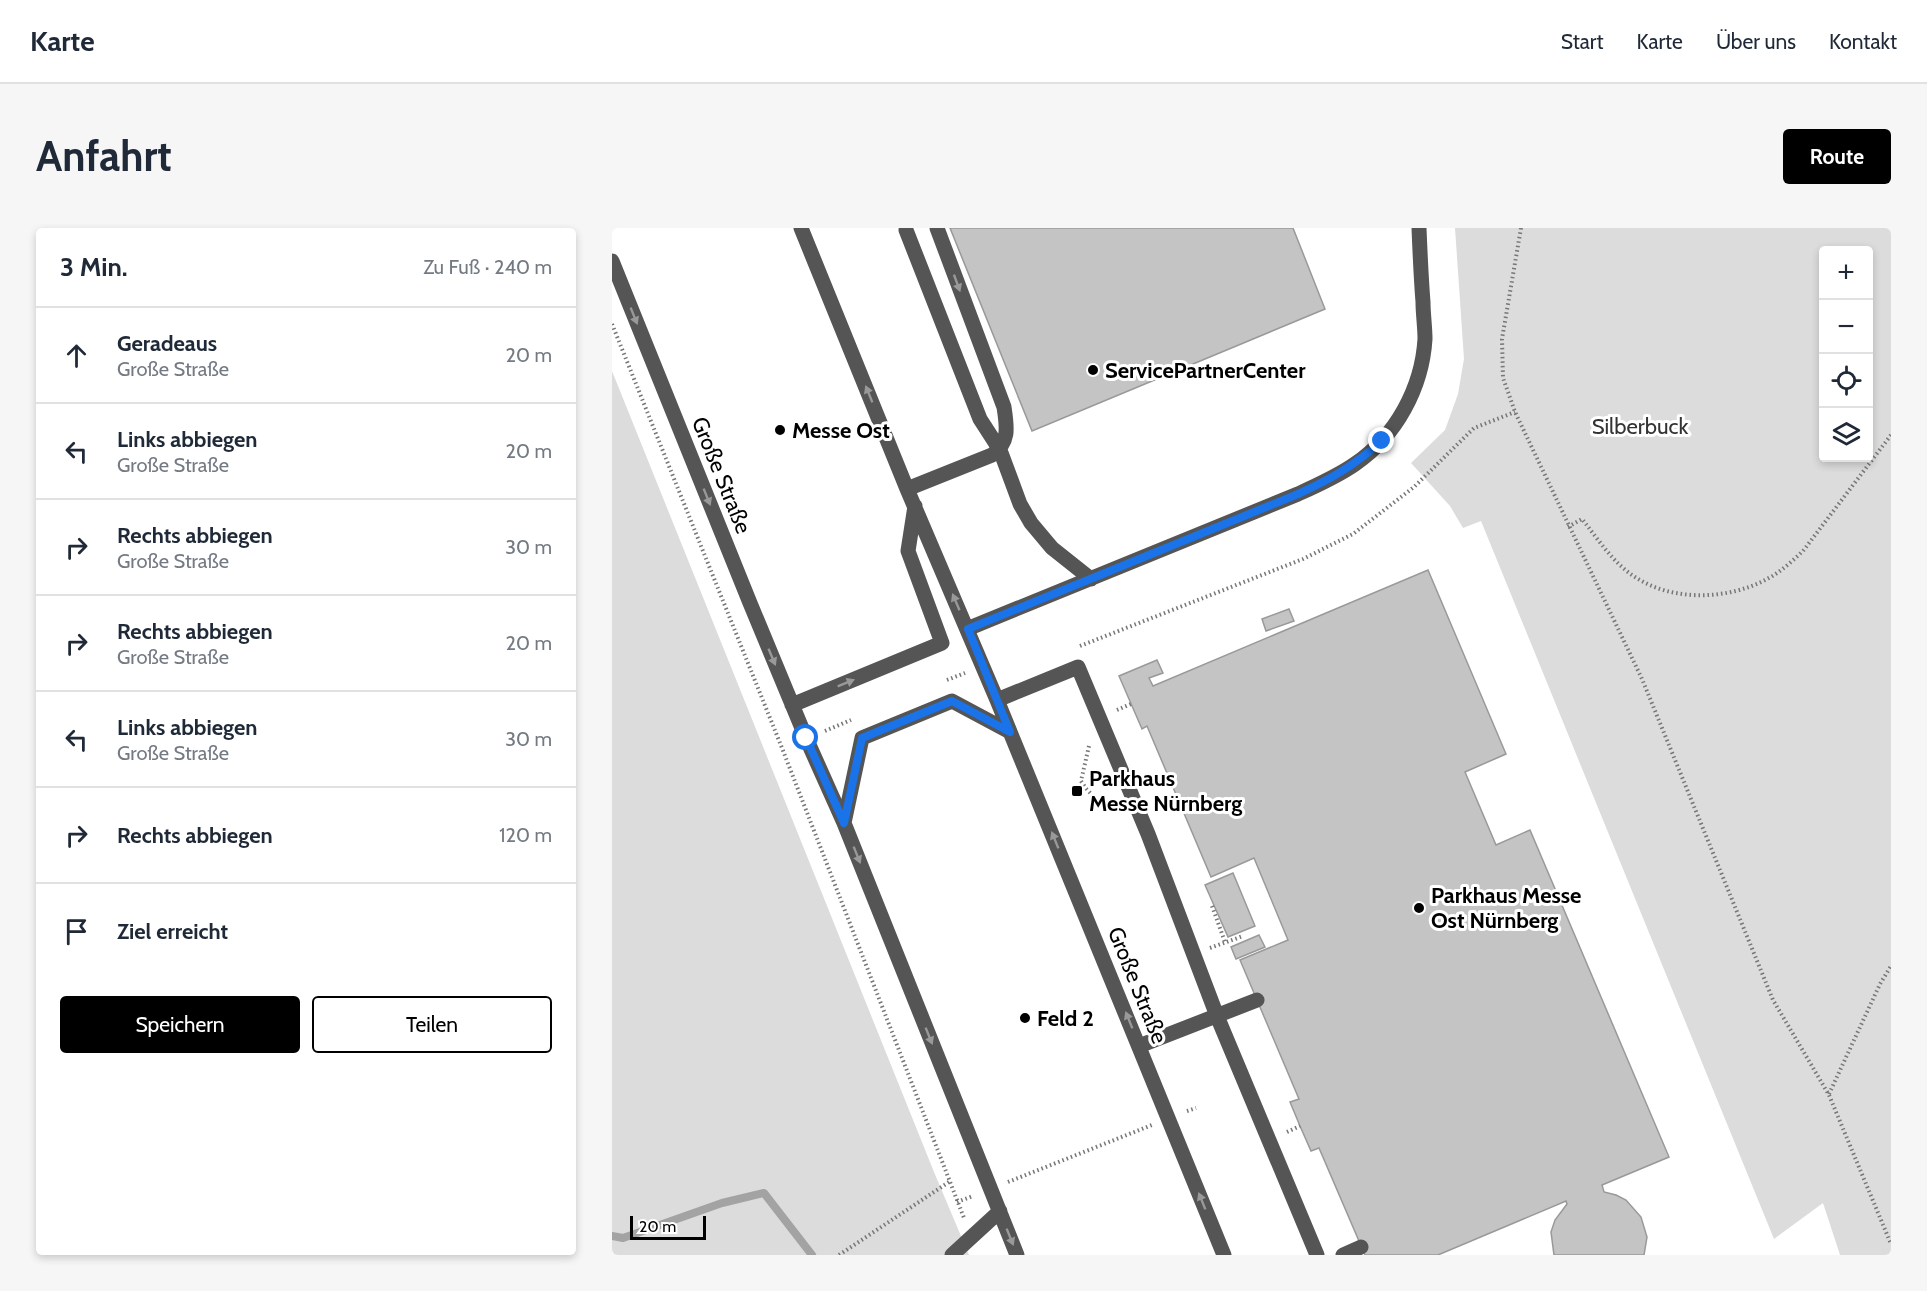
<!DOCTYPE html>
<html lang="de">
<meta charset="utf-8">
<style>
body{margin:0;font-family:Cabin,sans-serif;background:#f6f6f7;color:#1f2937}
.controls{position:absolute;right:18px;top:18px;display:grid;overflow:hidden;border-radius:6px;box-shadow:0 3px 9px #0003}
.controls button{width:54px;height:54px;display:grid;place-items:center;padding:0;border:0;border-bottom:2px solid #e0e1e3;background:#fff;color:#1f2937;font:30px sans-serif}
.scale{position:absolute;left:18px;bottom:15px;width:76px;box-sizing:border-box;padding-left:6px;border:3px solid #000;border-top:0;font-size:16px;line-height:21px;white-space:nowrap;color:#000;-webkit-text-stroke:4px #fff;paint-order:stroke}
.stop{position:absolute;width:18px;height:18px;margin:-14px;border:4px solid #1a73e8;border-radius:50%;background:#fff}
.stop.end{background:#1a73e8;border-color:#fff;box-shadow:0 2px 6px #0008}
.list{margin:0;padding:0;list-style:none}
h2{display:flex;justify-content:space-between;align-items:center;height:78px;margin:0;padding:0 24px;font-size:26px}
h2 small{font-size:20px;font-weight:400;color:#747a83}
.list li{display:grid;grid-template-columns:39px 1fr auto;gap:18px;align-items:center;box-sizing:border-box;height:96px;padding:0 24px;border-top:2px solid #e0e1e3}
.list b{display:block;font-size:22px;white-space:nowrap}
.list p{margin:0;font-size:20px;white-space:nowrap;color:#747a83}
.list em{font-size:20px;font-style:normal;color:#747a83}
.actions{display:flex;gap:12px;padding:18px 24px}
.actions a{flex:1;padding:14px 0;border:2px solid #000;border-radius:6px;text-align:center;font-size:21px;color:#000}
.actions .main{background:#000;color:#fff}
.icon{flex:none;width:33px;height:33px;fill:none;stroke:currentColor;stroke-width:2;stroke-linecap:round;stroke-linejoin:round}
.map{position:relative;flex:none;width:1279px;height:1027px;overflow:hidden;border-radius:6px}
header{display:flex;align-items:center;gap:36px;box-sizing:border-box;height:84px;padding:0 30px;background:#fff;border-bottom:2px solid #e0e1e3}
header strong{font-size:28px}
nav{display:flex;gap:33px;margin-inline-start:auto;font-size:21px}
.intro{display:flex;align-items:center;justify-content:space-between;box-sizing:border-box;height:144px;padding:0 36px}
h1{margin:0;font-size:42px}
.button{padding:15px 27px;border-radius:6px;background:#000;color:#fff;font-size:21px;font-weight:700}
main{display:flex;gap:36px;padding:0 36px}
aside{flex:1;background:#fff;border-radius:6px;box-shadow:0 3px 9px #0003}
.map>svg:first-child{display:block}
.green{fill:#dcdcdc;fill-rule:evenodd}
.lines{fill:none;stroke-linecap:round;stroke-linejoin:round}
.stream{stroke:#a3a3a3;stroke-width:8}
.building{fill:#c4c4c4;stroke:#999;stroke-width:1.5}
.path{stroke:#777;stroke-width:4;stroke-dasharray:1.5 3;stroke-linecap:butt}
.minor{stroke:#555;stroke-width:15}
.oneway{fill:#999}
.route{stroke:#1a73e8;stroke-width:8}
.poi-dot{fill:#000;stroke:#fff;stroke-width:2}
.labels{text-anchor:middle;stroke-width:6;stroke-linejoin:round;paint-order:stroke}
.poi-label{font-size:22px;font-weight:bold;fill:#000;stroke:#fff;text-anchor:start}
.park-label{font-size:22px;fill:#333;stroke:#fff}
.street-label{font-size:22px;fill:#000;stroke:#fff}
</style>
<header>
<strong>Karte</strong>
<nav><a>Start</a><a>Karte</a><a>Über uns</a><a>Kontakt</a></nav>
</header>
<div class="intro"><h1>Anfahrt</h1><a class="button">Route</a></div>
<main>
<aside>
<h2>3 Min.<small>Zu Fuß · 240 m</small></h2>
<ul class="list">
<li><svg class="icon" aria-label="ahead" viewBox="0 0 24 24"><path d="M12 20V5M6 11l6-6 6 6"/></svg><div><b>Geradeaus</b><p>Große Straße</p></div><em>20 m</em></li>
<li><svg class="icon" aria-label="left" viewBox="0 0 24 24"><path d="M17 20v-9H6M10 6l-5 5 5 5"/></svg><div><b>Links abbiegen</b><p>Große Straße</p></div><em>20 m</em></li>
<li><svg class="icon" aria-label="right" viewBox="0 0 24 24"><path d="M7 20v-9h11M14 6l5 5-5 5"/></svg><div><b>Rechts abbiegen</b><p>Große Straße</p></div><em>30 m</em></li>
<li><svg class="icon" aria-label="right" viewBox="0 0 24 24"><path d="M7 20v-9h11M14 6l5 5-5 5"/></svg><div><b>Rechts abbiegen</b><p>Große Straße</p></div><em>20 m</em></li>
<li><svg class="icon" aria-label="left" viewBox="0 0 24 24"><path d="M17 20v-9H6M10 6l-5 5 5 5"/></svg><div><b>Links abbiegen</b><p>Große Straße</p></div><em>30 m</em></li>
<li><svg class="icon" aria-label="right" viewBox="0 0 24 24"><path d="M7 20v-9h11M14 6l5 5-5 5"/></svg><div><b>Rechts abbiegen</b></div><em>120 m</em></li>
<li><svg class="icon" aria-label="arrive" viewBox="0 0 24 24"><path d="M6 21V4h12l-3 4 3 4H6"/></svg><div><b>Ziel erreicht</b></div></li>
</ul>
<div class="actions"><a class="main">Speichern</a><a>Teilen</a></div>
</aside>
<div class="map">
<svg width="1279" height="1027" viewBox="0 0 1279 1027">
<rect width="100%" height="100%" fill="#fff"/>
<!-- green -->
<path class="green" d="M843,0H1279V1027H1228L1211,975L1162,1011L869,293L851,300L838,278L799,235L833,202L846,166L852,131ZM1212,22H1256V230H1212Z
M0,143L322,944L357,1027H0Z"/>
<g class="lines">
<!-- stream -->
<path class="stream" d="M0,1008L11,1010L110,975L152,965L200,1027"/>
</g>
<!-- building -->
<path class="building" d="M338,0H681L713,81L420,203Z
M816,342L894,526L853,544L884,617L918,602L1057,929L990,957L992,964L1004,967L1014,972L1029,989L1035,1009L1032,1027H942L939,1004L943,992L955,976L954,973L826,1027H753L707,920L699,923L688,898L678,874L687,871L628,732L676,712L642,630L599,649L535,498L530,501L507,448L545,432L551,445L537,450L541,458Z
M677,381L682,393L654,403L650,391Z
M621,645L643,698L616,709L593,657Z
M647,707L653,719L624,731L619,719Z"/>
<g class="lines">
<!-- path -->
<path class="path" d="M909,0L890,111L891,150L903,184L1030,451L1161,772L1217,867L1279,1016
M0,96L170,520L352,990
M956,299L970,291C986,311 1001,335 1023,349C1061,374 1116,372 1155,351C1169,344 1180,333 1191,323L1279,207
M468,418L691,331L741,306L802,259L862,200L903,184
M335,452L353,445
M505,482L519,476
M213,503L239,492
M477,518L469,553C478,568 491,576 505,586
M600,678L613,714
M598,720L631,708
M1217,866L1268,756L1279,738
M575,883L584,880
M675,904L688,898
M396,954L540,897
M345,974L361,968
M227,1027L337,954"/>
<!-- minor -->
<path class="minor" d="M189,0L295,261L385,472L612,1027
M294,2L368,191L388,222L408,276L419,295L440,320L479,351
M0,33L138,375L194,510L232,595L405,1027
M295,261L380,227C398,214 395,199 392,179L325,0
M355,401L686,266C706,257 726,248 743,236C784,208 810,160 813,111C813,99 811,86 811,74C809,49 808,25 807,0
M385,472L466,439L536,606L605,788L705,1027
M180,477L330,415L296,323L303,278
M232,595L250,510L340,473L398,504
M527,818L645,772
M340,1027L388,983
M731,1027L749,1019"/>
</g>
<!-- one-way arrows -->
<defs><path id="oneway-solid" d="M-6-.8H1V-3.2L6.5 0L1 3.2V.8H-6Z" transform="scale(1.5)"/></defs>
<g class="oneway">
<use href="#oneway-solid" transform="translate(345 55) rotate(70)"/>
<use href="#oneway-solid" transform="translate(22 88) rotate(68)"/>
<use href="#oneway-solid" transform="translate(257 166) rotate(-112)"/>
<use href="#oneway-solid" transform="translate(95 269) rotate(68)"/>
<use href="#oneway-solid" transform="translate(344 374) rotate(-113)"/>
<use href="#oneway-solid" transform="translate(160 429) rotate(67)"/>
<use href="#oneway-solid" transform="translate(234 455) rotate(-22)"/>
<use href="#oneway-solid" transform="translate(443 612) rotate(-112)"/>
<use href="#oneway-solid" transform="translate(245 627) rotate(68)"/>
<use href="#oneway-solid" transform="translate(517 792) rotate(-112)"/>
<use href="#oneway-solid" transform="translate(317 808) rotate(68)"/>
<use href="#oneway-solid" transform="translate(590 973) rotate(-112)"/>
<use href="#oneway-solid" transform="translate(398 1009) rotate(68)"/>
</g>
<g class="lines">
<!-- route -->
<path class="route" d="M194,510L232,595L250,510L340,473L398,504L356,401L686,266C721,250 741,238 770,213"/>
</g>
<!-- markers -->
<g class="poi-dot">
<circle cx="481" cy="142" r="6"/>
<circle cx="168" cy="202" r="6"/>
<rect x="459" y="557" width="12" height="12" rx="3"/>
<circle cx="807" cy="680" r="6"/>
<circle cx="413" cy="790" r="6"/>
</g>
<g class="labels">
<!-- poi labels -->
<g class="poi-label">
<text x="493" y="150">ServicePartnerCenter</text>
<text x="180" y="210">Messe Ost</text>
<text x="477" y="558">Parkhaus<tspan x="477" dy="25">Messe Nürnberg</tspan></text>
<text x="819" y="675">Parkhaus Messe<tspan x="819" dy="25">Ost Nürnberg</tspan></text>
<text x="425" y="798">Feld 2</text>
</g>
<!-- park labels -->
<g class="park-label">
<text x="1028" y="206">Silberbuck</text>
</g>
<!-- street labels -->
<g class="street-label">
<text transform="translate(110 247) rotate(68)" y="8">Große Straße</text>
<text transform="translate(526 757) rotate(68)" y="8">Große Straße</text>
</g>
</g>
</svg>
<div class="controls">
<button>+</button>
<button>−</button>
<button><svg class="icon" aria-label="locate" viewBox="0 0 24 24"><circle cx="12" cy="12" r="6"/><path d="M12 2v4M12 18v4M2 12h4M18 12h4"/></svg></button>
<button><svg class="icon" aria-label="layers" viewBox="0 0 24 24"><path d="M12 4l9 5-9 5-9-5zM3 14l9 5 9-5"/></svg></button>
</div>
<div class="scale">20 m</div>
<div class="stop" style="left:194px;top:510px"></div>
<div class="stop end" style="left:770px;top:213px"></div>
</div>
</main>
